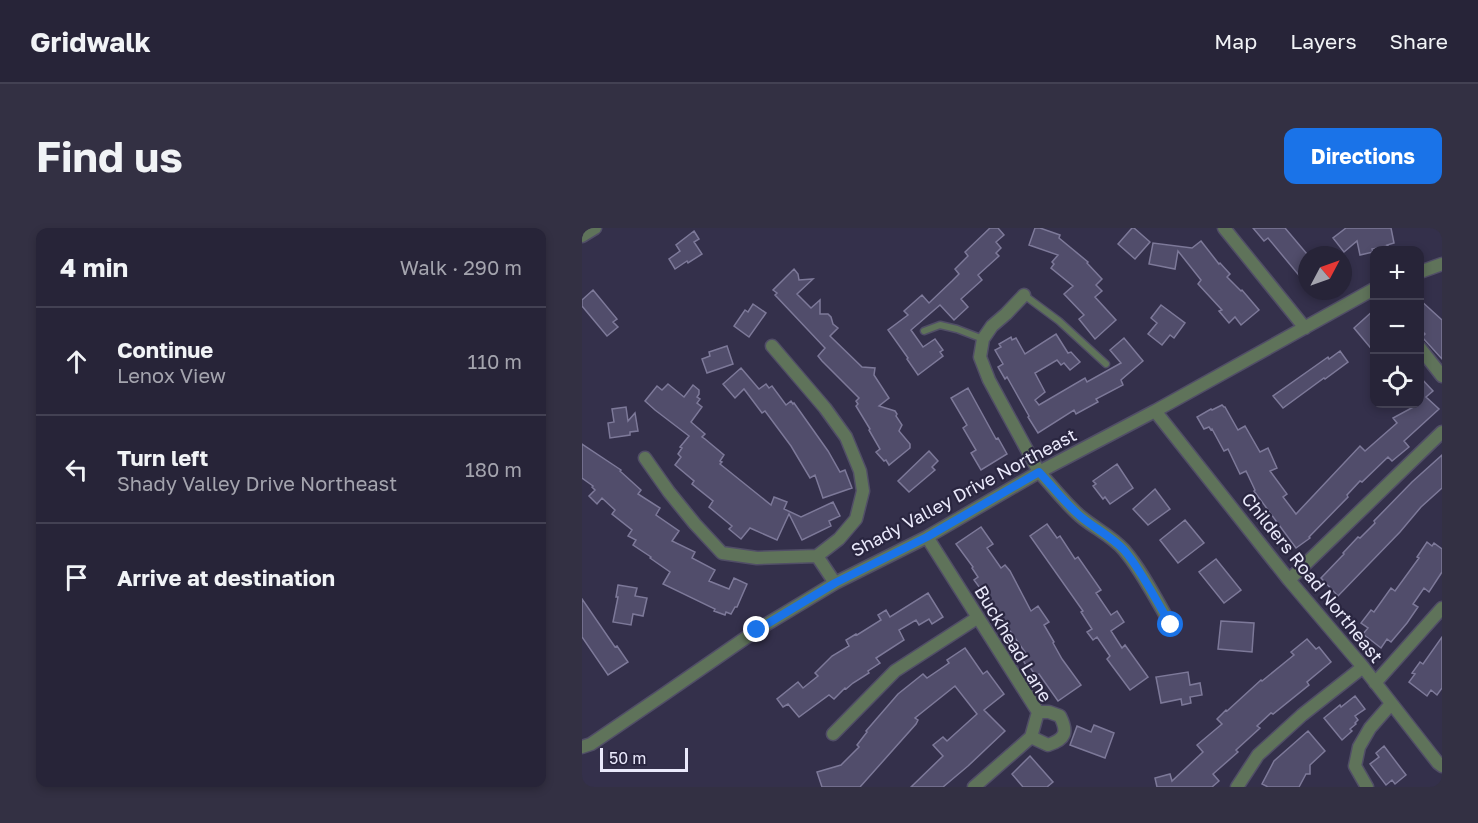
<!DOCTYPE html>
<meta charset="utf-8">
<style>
body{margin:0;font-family:"Golos Text",sans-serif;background:#333043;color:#f1f3f6}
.controls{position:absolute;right:18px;top:18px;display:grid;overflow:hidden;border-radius:12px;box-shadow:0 3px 9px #0003}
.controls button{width:54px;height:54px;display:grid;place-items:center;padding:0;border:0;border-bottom:2px solid #434153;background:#272438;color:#f1f3f6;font:30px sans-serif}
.compass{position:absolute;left:716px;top:18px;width:54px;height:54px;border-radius:50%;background:#272438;box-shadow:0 3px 9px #0003;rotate:49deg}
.scale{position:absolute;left:18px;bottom:15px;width:88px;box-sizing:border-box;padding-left:6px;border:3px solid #eae9fb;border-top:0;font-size:16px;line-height:21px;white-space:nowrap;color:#eae9fb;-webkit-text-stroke:4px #2a2640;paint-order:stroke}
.stop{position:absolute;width:18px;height:18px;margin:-14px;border:4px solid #1a73e8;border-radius:50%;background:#fff}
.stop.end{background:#1a73e8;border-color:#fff;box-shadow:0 2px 6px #0008}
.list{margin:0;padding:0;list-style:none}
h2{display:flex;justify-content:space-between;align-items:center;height:78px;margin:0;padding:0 24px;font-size:26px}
h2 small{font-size:20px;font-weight:400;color:#a4a4ae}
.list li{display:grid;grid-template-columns:39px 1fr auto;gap:18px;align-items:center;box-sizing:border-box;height:108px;padding:0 24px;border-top:2px solid #434153}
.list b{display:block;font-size:22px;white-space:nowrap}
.list p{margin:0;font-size:20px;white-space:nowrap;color:#a4a4ae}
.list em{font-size:20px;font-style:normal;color:#a4a4ae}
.icon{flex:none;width:33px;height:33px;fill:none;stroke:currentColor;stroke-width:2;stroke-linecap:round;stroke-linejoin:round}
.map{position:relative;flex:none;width:860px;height:559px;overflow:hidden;border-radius:12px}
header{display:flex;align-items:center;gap:36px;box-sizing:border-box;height:84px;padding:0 30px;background:#272438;border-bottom:2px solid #434153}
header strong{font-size:28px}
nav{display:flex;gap:33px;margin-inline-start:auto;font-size:21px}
.intro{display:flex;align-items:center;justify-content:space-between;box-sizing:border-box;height:144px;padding:0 36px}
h1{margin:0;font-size:42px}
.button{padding:15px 27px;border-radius:12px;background:#1a73e8;color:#fff;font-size:21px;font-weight:700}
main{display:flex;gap:36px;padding:0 36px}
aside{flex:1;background:#272438;border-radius:12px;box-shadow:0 3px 9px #0003}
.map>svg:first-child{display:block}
.building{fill:#514d6b;stroke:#7d7999;stroke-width:1.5}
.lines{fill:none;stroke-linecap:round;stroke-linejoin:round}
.service-casing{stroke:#514e67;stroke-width:9}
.minor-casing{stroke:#514e67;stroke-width:15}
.service{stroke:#5f735a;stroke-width:6}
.minor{stroke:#5f735a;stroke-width:12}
.route{stroke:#1a73e8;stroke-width:8}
.labels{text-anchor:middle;stroke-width:4.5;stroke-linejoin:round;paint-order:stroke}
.street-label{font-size:18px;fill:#eae9fb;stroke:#2a2640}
</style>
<header>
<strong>Gridwalk</strong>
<nav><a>Map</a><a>Layers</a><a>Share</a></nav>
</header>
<div class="intro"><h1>Find us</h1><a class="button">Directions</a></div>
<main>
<aside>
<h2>4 min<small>Walk · 290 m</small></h2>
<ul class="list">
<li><svg class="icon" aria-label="ahead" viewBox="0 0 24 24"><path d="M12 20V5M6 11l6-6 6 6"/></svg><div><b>Continue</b><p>Lenox View</p></div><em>110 m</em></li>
<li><svg class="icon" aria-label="left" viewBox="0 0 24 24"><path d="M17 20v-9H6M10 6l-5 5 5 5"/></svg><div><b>Turn left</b><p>Shady Valley Drive Northeast</p></div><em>180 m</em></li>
<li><svg class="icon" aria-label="arrive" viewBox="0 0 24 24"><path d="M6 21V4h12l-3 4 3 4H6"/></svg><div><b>Arrive at destination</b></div></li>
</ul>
</aside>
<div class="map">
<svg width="860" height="559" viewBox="0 0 860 559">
<rect width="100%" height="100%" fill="#34304b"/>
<!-- building -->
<path class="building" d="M408,0H416L422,7L414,14L419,20L414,25L417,28L396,47L400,52L379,71L386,79L372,92L358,77L329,102L341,119L353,111L361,122L358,124L361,128L336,147L325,131L326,130L306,102L326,87L322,83L340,67L347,75L370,53L377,46L373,41L386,28L383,24Z
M453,0H458L478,7L477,10L506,34L505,35L520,51L514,57L520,63L513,69L534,92L513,111L497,91L502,87L482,66L491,58L469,40L472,36L470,34L476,27L447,17Z
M550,0H552L568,14L553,31L536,16Z
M671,0H703L725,26V57L686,10L682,13Z
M764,0H809L812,15L805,17L806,18L790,21L791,24L778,27L775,13L762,24L751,10Z
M112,3L117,11L112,14L120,26L106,35L105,33L93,41L87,31L98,23L94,17Z
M619,13L637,36L638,35L648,46L645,49L659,63L660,62L677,82L659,97L653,89L647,95L637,83L640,82L616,56L619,52L596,23L593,41L567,36L571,15L610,20Z
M212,41L216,46L217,52L231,51L215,66L229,80L238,72V86H246L249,89L251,96L256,100L248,108L280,139L293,140L292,147L307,170L297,178L313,183L315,186L314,188L320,197L317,203L328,216V220L307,237L304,232L302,233L294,224L298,221L287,202L288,201L274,178L276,176L274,173L277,170L240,133L236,128L243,120L193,67L195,65L191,62Z
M11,62L35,91L31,94L36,99L25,108L0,78V72Z
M837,71L860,92V131L840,109L843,106L837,100Z
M171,76L184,85L167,109L152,98L163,82L166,84Z
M579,77L603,95L592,110L588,107L580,117L566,106L575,95L569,90Z
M792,82V124L772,100Z
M474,106L486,125L489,124L498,134L488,142L482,135L479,137L475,132L453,145L463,164L453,172L457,177L503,150L505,154L539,135L528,122L542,110L561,133L539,152L541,157L514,171L516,174L494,186L492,182L456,205L446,189L447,188L425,149L423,151L416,139L421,136L413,122L419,119L417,116L429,109L430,112L434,110L443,126Z
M145,118L151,136L125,145L120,131L128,128L127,124Z
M758,123L766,134L743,151L742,150L701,180L691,168L746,129L747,131Z
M159,140L177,161L184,156L187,160L190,158L204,177L209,173L211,176L212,175L246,223L258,244L263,242L270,260L241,270L233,247L228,250L209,218L183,183L180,185L162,161L153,170L141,156Z
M837,148L851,163L844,169L857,181L822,213L827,219L810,233L806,229L780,254L778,253L765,267L766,269L727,309L728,310L714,320L672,263L673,262L664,243L658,246L646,221L642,223L630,201L629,202L627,199L622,201L615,189L629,181L630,182L640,177L642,179H643L656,202L663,198L678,224L686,220L695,240L688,243L705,266L701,269L714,286L778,218L783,223L815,195L811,190L837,176Z
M86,156L102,169L111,157L117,162V166L115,169L118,171L115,175L120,179L109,194L123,206L120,209L123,211L142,227L138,233L140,234L138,236L189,277L192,269L205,274L202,281L219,289L251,274L258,288L247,293L249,298L220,312L207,286L195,312L168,300L159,311L147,301L150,298L127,279L131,273L110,256L112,253L93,237L99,229L96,226L100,220L98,219L107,208L73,182L63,173L75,158L80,162Z
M386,160L414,211L416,210L425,226L399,242L389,225L394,222L381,200L385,197L369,170Z
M44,179L46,193L53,185L56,203L48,204V207L28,210L26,195L32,194L30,181Z
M0,216L39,242L38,243L59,262L56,266L78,280L74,287L97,303L90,313L113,324L110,330L133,342L127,353L147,361L152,350L165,356L155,379H153L149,386L144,384L143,387L132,383L133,381L81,356L88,344L68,330L69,329L51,317L54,312L46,308L50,302L30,286L33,282L20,270L15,276L7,268L13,262L10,259L11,258L0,250Z
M347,223L356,233L350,239L353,242L327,264L316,253Z
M860,227V260L839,279L818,304L756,368L739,350L762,326L761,325L776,309L778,310L793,295L792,293L830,254Z
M535,236L551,260L528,276L523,269L521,271L511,258L514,256L511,253Z
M573,261L588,281L566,297L551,281Z
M603,292L622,315L596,335L578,312Z
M465,296L475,310L478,308L493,331L496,329L519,362L514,365L529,387L535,383L542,394L529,403L540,420L543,417L566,449L548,462L525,431L528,428L515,409L511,412L505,404L510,401L499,384L501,383L448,308Z
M399,299L411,316L405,320L419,340L423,337L428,343L449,383L456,378L467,394L462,397L472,414L471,415L480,431L499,457L476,473L457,446L454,448L447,438L445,439L438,427L443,424L419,390L416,392L406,371L392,352L396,349L390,340L391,339L374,316Z
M845,314L850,318L852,315L860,321V344L847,364L842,360L831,376L836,379L825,395L809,414L805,411L799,420L781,406L786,400L779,395L789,382L792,384L809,360L813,363L837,330L835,329Z
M634,331L659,362L642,375L617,344Z
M36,357L55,360L53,368L65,370L61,388L51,386L49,397L31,394L36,369H34Z
M346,365L361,389L350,396L347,391L337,397L334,392L317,402L322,412L294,430L298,435L286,443L287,445L271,455L264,461L263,460L252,471L247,467L217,489L206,476L201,479L195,471L216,454L221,460L236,448L233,445L250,428L267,418L264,412L274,406L275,407L299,392L296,387L304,382L308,389Z
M0,371L33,419L35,418L46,434L26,447L0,409Z
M639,393L672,395L670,424L636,421Z
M860,409V460L855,467L849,462L845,468L827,454L833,446L830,445L838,434L841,436Z
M725,411L734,421L737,419L749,434L725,454L727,457L691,486L689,485L675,498L678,500L654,522L656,524L631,546L637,553L630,559H575L573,550L588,546L590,553L621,524L615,517L640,496L635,491L644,482L645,483L679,452L680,453L712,427L709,424Z
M383,420L401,446L405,443L422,466L402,482L423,503L386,538L361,559H329L361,528L351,517L361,509L365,513L395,486L373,458L333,490L336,492L334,496L278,559H240L235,544L259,537L277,519L275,517L285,504L284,503L316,466L341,446L345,450L367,435L365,432Z
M606,444L608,457L618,455L620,467L608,469L609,475L600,477L599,471L579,475L574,449Z
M773,468L783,481L773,488L776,492L773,495L774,496L768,501L770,503L760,512L742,490L758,477L759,479Z
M512,497L532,505L523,530L488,517L495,498L509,504Z
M726,503L743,523L728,537V546H724L717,559H686L680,556L692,533Z
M802,518L824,547L813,556L810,552L804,557L788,536L797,529L794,525Z
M448,528L471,554L465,559H441L430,546Z"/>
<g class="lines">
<defs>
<path id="service" d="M442,67L477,93L524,136
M342,103L358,97L375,101L401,111"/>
<path id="minor" d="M642,0L723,100
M0,8L13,0
M838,44L860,36
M442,67L424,86L410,98L401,111L398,129L407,152L457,244C471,259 483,275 498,288C512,300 530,308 542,322C560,343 575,373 589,397
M838,120L860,148
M573,183L707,352L781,439L856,535L860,538
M63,230L87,264L113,296L140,325L175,330L235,328L257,311L274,291L281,263L278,243L264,209L243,180L190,118
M345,309L456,484L449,509L392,559
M235,328L253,355
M707,352L860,204
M793,455L860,380
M251,506L313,443L395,390
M449,509L466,517C484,511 486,504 478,488L467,484H456
M0,519L9,516L81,467L175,402L253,355L345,309L457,244L573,183L792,61
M655,559L676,527L720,487L781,439
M785,559L773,538L777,519L788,500L809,476"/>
</defs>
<!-- service casing -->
<use href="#service" class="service-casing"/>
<!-- minor casing -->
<use href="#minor" class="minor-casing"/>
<!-- service -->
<use href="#service" class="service"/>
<!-- minor -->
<use href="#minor" class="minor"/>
</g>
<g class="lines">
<!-- route -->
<path class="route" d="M175,402L253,355L345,309L457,244C471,259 483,275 498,288C512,300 529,308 542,322C560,343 574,373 589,397"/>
</g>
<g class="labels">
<!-- street labels -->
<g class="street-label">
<text transform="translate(382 265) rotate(-28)" y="6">Shady Valley Drive Northeast</text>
<text transform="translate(730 350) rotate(51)" y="6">Childers Road Northeast</text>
<text transform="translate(431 416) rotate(59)" y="6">Buckhead Lane</text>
</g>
</g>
</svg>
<div class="controls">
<button>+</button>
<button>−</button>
<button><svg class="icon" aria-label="locate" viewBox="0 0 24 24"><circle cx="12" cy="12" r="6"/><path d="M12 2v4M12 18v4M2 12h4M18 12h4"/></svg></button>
</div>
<svg class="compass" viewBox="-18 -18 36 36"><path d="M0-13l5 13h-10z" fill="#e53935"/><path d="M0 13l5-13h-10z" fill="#a4a4ae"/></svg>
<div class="scale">50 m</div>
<div class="stop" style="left:589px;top:397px"></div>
<div class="stop end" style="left:175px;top:402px"></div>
</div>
</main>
